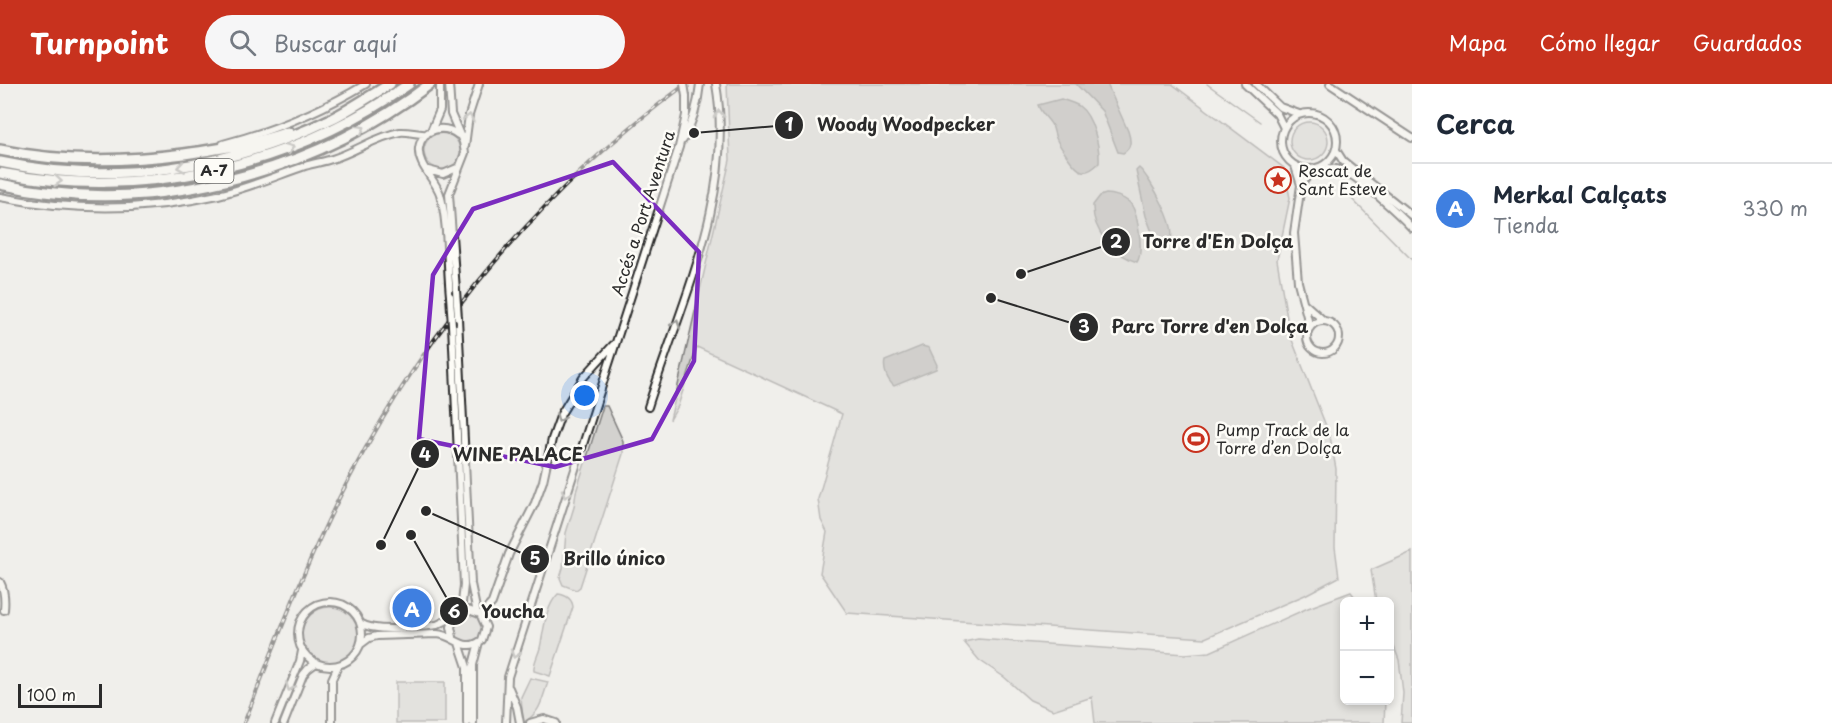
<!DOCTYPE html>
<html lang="es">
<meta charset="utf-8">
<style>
body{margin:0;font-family:"Playpen Sans",sans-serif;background:#f6f6f7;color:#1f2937}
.controls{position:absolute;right:18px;bottom:18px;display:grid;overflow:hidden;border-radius:9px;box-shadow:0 3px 9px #0003}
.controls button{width:54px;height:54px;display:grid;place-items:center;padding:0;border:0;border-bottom:2px solid #e0e1e3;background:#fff;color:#1f2937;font:30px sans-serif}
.scale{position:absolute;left:18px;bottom:15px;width:84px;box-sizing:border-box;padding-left:6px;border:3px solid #2b2b2b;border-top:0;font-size:16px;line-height:21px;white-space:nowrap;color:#2b2b2b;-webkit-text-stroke:4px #fdfcf7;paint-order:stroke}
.you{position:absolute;left:585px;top:312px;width:21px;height:21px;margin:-15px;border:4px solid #fff;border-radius:50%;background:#1a73e8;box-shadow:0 0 0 9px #1a73e833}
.badge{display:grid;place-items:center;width:39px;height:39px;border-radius:50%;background:#c8321e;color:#fff;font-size:20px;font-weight:700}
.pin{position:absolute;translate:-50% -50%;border:3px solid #fff;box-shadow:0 2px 6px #0006}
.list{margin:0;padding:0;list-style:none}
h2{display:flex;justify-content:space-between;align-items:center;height:78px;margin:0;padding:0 24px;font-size:26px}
h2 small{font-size:20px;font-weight:400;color:#747a83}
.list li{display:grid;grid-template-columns:39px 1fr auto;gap:18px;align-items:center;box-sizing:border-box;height:90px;padding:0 24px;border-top:2px solid #e0e1e3}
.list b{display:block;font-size:22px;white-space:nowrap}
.list p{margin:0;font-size:20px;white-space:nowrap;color:#747a83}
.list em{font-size:20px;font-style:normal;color:#747a83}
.icon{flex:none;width:33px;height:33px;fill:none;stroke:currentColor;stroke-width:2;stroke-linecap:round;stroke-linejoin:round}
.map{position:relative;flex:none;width:1412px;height:639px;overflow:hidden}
header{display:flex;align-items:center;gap:36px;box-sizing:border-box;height:84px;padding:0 30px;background:#c8321e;color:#fff}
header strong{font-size:28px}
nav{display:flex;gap:33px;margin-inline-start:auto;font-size:21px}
.search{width:420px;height:54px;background:#f6f6f7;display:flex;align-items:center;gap:15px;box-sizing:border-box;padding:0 21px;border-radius:33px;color:#747a83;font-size:22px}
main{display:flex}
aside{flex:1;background:#fff}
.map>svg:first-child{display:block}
.green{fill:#d3d2cf;stroke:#7f7e7d;stroke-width:1.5}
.water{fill:#aaa9a7;stroke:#777775;stroke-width:1.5}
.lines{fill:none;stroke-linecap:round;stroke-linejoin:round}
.stream{stroke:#777775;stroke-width:1.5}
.minor-casing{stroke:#2b2b2b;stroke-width:10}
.highway-casing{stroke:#2b2b2b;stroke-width:14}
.minor{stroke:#fdfcf7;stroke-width:6}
.highway{stroke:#fdfcf7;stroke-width:9}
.rail-casing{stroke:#2b2b2b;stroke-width:4}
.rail{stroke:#fdfcf7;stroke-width:1.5;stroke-dasharray:4.5;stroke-linecap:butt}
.minor-bridge-casing{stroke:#2b2b2b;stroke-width:10;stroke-linecap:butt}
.minor-bridge{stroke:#fdfcf7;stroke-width:6}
.oneway{stroke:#9e9e9b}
.marked{fill:none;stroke:#7b2cbf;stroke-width:4.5;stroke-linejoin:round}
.labels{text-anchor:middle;stroke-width:5;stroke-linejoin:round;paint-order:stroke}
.shield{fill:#fdfcf7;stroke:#6a6a68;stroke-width:1.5}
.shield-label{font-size:15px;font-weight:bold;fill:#2b2b2b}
.poi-label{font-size:16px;fill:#2b2b2b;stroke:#fdfcf7;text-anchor:start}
.street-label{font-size:16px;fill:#2b2b2b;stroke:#fdfcf7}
.leader{fill:none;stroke:#2b2b2b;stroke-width:2}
.callout-dot{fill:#2b2b2b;stroke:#fdfcf7;stroke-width:2}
.mark-label{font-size:18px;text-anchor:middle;font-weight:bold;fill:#fff}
.callout-label{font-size:18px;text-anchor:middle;font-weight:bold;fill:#2b2b2b;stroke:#fdfcf7;stroke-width:5;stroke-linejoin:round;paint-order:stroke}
</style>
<header>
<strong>Turnpoint</strong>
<div class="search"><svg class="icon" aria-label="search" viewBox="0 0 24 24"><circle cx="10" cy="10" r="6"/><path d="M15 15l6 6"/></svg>Buscar aquí</div>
<nav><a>Mapa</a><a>Cómo llegar</a><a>Guardados</a></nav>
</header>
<main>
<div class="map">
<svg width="1412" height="639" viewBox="0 0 1412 639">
<rect width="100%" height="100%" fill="#f0efeb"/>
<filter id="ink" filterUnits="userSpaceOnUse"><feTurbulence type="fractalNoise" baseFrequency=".0167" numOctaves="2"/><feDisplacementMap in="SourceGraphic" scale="12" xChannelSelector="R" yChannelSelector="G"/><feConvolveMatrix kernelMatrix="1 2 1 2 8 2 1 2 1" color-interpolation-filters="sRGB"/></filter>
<g filter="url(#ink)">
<!-- green -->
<path class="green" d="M727,0H1172L1284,84L1290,114L1277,176L1290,251L1330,352L1336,385L1335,463L1339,493L1305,511L1205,554L847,529L820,489L827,448L821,436L818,415L842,330L697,263L678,322L670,336L730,76Z
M1290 57a19 19 0 1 1 38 0a19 19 0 1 1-38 0Z
M424 67a18 18 0 1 1 36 0a18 18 0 1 1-36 0Z
M603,322H607L623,357V370L580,503L576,506L563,501L560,494L563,484L566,449L574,423L576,408Z
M1412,468V639H1401L1403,609L1399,576L1390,552V518L1376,517L1371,486Z
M1351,508L1358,517L1344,518V616L1385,617L1384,639H1095L1092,613L1053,626L1030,616L1004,593L979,576L964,558L978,555L1185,570L1210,568L1308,524Z
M558,510C566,511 572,514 573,523L550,592L534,587C533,579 538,572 540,564C544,547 545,523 558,510Z
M302 551a28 28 0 1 1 56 0a28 28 0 1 1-56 0Z
M454 544a14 14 0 1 1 28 0a14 14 0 1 1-28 0Z
M530,594L548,598C541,618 541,628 523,639L521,613Z
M396,598H445V639H396Z"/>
<!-- water -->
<path class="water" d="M1076,0H1107L1128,47C1131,56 1132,64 1123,69L1118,68L1102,27Z
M1061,15C1067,17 1074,19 1079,22C1093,32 1100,63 1099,79C1095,83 1088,89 1082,87C1075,86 1059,61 1056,54C1054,50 1054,44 1051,40C1047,33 1041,30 1038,21Z
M1139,84C1149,92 1181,148 1169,156C1164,160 1160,159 1155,156L1146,132L1136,87Z
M1106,110C1113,110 1123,113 1129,118C1138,126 1144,168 1137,178C1113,170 1092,147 1093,121L1100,112Z
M922,262L929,264L937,281L936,285L894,302C887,296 883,285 885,277Z"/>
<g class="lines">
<!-- stream -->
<path class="stream" d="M1207,0L1260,38
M1347,110L1412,176"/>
<defs>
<path id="minor" d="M449,0L451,30L463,58L465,69L449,110L456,206
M1245,0L1277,30L1284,44
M1256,0L1280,23L1299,30
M1330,0L1412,54
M1281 57a28 28 0 1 1 56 0a28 28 0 1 1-56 0Z
M431,47L440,26V0
M683,56C693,39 698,20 700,0
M223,60C273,47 321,27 366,0
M465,62L469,31L479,0
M1336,66L1343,77L1412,132
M1295,82L1301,101
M1321,83C1328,84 1336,84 1344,87C1360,94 1399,130 1412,144
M428,86L443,90L457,84
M0,113C72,127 147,127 218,111C248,104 276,92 305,82C314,79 323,78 332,75C355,68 375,53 400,48C409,47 418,51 427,50
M450,212C447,182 448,137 440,110C435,95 417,81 419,64C422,44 444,40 458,51
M1305,220L1324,237
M458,234L471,500L477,529
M1307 253a16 16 0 1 1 32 0a16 16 0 1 1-32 0Z
M452,241L464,501L461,528
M1310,244L1298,198L1294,149L1301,101L1312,86
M648,323C681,218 735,112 716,0
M0,498C5,507 5,516 4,526
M298 550a32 32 0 1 1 64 0a32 32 0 1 1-64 0Z
M481,531L492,519L509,470L535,419L543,397L552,355L561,330L583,294L613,261
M360,539C376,549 411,544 429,542L437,541L468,526L480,530L486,543L482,556C464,570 455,551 437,550L377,552L369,554L361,560
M453,553L451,543L454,534
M459,559L467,583V639
M509,604L517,623L520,639
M275,639L300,577L302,567
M284,639L303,591L308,585L316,579
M332,639V595L338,582
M473,639V581L479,558
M506,639L508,593L679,63L686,31V12
M530,639L544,635L556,639"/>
<path id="highway" d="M0,66C62,79 122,78 184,70C219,65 254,60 288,48
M0,78C111,102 229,85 331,35C351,25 370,12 390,0
M0,89C143,116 290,84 409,0
M0,100C147,134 311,91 430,0"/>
</defs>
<!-- minor casing -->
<use href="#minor" class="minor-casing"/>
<!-- highway casing -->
<use href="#highway" class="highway-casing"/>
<!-- minor -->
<use href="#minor" class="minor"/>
<!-- highway -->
<use href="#highway" class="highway"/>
<defs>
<path id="rail" d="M244,639C277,556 308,472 350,393C431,238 545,103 686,0"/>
</defs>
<!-- rail casing -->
<use href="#rail" class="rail-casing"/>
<!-- rail -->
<use href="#rail" class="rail"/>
<defs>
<path id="minor-bridge" d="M684,0L686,12
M456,206L458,234
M450,212L452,241"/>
</defs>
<!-- minor-bridge casing -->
<use href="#minor-bridge" class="minor-bridge-casing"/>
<!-- minor-bridge -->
<use href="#minor-bridge" class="minor-bridge"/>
</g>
<!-- one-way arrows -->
<defs><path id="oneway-chevron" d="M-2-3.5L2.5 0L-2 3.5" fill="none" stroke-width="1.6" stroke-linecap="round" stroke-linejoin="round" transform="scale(1.5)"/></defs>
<g class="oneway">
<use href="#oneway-chevron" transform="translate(719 30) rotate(-92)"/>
<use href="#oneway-chevron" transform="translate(469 34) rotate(-79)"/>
<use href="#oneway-chevron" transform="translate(361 45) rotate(-29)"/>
<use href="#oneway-chevron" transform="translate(290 64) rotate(-21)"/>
<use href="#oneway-chevron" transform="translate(181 83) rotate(171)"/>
<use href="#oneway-chevron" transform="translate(58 97) rotate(5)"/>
<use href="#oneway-chevron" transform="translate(676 240) rotate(-71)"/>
<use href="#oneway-chevron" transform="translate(560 334) rotate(113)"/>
<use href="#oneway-chevron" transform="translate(566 410) rotate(108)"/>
<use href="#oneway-chevron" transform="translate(515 570) rotate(108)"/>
<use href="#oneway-chevron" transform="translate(290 603) rotate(112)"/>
</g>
</g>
<!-- marked area -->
<path d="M0 0H1412V639H0ZM613,78L699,168L694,277L652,355L555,383L419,355L433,191L473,125Z" fill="#f0efeb" fill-opacity=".55" fill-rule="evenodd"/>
<path class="marked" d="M613,78L699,168L694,277L652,355L555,383L419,355L433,191L473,125Z"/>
<!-- icons -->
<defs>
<symbol id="sight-ring" viewBox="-11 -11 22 22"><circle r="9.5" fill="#fdfcf7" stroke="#c8321e" stroke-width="1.5"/><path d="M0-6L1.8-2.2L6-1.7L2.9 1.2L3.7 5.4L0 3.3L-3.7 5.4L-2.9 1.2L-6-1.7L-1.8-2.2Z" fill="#c8321e"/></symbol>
<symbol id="stadium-ring" viewBox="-11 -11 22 22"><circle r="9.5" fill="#fdfcf7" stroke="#c8321e" stroke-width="1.5"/><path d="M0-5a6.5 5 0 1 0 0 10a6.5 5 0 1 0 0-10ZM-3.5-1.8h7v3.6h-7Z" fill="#c8321e"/></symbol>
</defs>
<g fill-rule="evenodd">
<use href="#sight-ring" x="1263" y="81" width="30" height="30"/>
<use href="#stadium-ring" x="1181" y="340" width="30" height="30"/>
</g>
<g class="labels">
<!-- shield labels -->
<rect class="shield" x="194.5" y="75" width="39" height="24" rx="4.5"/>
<g class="shield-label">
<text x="214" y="92">A-7</text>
</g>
<!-- poi labels -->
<g class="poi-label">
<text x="1298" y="93">Rescat de<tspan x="1298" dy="18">Sant Esteve</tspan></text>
<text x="1216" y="352">Pump Track de la<tspan x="1216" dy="18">Torre d’en Dolça</tspan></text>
</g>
<!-- street labels -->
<g class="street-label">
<text transform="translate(643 129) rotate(-72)" y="6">Accés a Port Aventura</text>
</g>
</g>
<!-- callouts -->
<path class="leader" d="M694 49L789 41M1021 190L1116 158M991 214L1084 243M381 461L425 370M426 427L535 475M411 451L454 527"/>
<g class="callout-dot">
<circle cx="694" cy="49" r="6"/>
<circle cx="1021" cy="190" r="6"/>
<circle cx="991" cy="214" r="6"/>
<circle cx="381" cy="461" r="6"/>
<circle cx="426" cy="427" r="6"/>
<circle cx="411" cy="451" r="6"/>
<circle cx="789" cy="41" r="15"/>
<circle cx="1116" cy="158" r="15"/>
<circle cx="1084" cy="243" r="15"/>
<circle cx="425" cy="370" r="15"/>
<circle cx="535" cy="475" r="15"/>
<circle cx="454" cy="527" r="15"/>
</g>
<g class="mark-label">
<text x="789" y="47">1</text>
<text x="1116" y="164">2</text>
<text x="1084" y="249">3</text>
<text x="425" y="377">4</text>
<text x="535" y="481">5</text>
<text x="454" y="534">6</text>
</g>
<g class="callout-label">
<text x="906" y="47">Woody Woodpecker</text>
<text x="1218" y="164">Torre d'En Dolça</text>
<text x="1210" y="249">Parc Torre d'en Dolça</text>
<text x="518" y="377">WINE PALACE</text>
<text x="614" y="481">Brillo único</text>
<text x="513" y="534">Youcha</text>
</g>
</svg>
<div class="controls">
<button>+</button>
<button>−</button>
</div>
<div class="scale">100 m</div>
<div class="you"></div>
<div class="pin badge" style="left:412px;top:524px;background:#3f7fe0">A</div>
</div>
<aside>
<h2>Cerca<small></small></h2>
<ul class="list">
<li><span class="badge" style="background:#3f7fe0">A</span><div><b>Merkal Calçats</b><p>Tienda</p></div><em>330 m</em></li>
</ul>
</aside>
</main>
